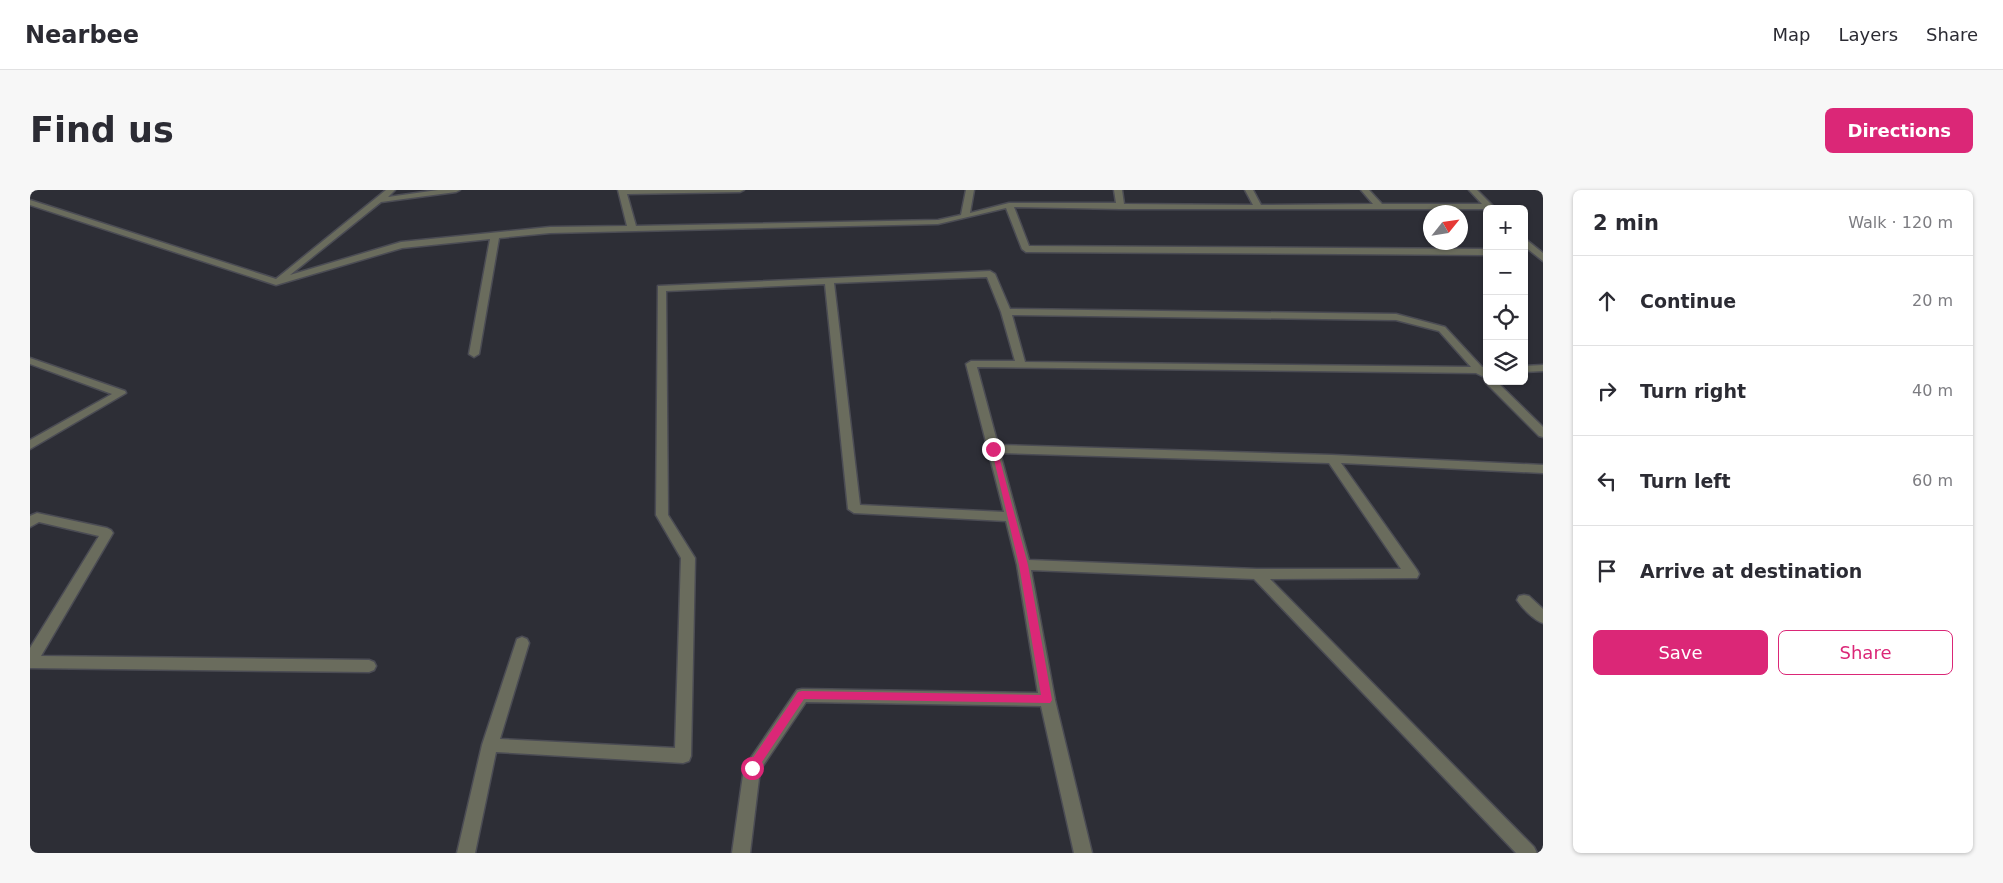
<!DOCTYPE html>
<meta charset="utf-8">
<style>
body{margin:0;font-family:"DejaVu Sans",sans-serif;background:#f7f7f7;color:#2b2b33}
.controls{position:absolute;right:15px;top:15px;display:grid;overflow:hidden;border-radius:8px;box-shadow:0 1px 4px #0004}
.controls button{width:45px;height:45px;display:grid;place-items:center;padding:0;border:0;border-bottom:1px solid #e1e1e2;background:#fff;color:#2b2b33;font:25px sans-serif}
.compass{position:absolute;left:1393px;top:15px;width:45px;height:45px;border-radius:50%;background:#fff;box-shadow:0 1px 4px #0004;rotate:60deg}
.stop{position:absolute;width:15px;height:15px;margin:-11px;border:4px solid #db2777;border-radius:50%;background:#fff}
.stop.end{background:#db2777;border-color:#fff;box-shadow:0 1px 5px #0008}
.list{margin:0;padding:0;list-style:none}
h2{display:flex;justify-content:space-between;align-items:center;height:65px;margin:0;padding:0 20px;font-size:21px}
h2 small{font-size:16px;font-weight:400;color:#7c7c81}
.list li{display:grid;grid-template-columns:32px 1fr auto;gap:15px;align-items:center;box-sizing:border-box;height:90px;padding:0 20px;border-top:1px solid #e1e1e2}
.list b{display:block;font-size:19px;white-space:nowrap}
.list em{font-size:16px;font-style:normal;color:#7c7c81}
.actions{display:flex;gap:10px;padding:15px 20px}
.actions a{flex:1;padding:11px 0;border:1px solid #db2777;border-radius:8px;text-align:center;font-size:18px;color:#db2777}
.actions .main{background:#db2777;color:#fff}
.icon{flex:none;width:28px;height:28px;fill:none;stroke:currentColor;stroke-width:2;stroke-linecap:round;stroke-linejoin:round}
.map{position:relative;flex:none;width:1513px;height:663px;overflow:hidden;border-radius:8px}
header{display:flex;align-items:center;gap:30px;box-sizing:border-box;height:70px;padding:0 25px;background:#fff;border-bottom:1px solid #e1e1e2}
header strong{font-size:24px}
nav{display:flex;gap:28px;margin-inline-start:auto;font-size:18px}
.intro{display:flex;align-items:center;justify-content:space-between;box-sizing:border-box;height:120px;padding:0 30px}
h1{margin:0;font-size:35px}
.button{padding:12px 22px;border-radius:8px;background:#db2777;color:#fff;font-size:18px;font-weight:700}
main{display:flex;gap:30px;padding:0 30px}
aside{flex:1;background:#fff;border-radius:8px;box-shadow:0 1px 4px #0004}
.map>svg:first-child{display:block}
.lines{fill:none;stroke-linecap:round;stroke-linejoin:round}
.minor-casing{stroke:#4b4c54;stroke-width:3}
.minor{fill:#6a6c5d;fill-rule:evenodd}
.route{fill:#db2777}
</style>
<header>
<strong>Nearbee</strong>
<nav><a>Map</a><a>Layers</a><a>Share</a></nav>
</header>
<div class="intro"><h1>Find us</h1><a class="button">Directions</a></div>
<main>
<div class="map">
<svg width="1513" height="663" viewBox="0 0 1513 663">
<rect width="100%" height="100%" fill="#2d2e36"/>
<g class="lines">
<defs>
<path id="minor" d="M356,0H365L358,7L408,0H430L426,2L351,12L260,85L371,52L520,37L597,36L588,0H714L710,2L597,4L606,36L908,30L931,25L936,0H944L940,23L979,13H1086L1084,0H1092L1094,14L1223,15L1215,0H1223L1231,15L1343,14L1331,0H1339L1352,14H1452L1439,0H1447L1466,19H1090L984,17L999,56L1457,59V65L996,62L992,59L976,18L908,34L520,43L469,48L449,164L444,167L439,164L460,49L372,58L246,95L0,15V10L246,89Z
M1494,48L1513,63V71L1494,56Z
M960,81L965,84L980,119L1366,124L1415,137L1452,177H1457V184L1452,186L1446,183L947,177L968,255L1302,265L1513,275V283L1311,273L1387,380L1389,384L1387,388L1240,389L1504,657L1507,663H1486L1224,389L1001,380L1025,510L1062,663H1044L1011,516L776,512L730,580L720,663H702L714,578L767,500L772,499L1008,503L987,375L976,331L824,323L818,319L795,94L636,101L638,325L665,368L661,566L659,571L653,573L466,562L445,663H427L452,555L487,449L492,447L497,449L499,453L470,549L645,558L651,368L626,325L628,96ZM957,87L971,122L985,171H941L936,174L974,322L830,315L804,93ZM982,125L1366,130L1409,141L1441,177L995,172ZM970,263L1299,273L1371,379H1227L999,370Z
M0,168L95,201L96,203L0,259V250L82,204L0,174Z
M1513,175V181L1494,182V176Z
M1457,189V191H1466L1513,237V247L1509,246L1456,193L1455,191Z
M7,323L77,338L81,340L83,343L11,466L339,470L344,472L346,476L344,480L339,482L0,478V458L69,346L9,332L0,337V326Z
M1494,405L1499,406L1513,419V433C1504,430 1492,418 1487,410L1489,406Z"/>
</defs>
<!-- minor casing -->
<use href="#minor" class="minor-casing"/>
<!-- minor -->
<use href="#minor" class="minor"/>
</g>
<!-- route -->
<path class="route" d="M961,257L967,259L998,375L1022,510L1020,513L774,509L726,581H718L717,578L718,575L768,502L772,501L1011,505L989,375Z"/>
</svg>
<div class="controls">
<button>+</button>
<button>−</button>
<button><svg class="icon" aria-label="locate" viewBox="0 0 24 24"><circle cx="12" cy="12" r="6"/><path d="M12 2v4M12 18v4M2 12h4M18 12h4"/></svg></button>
<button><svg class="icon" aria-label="layers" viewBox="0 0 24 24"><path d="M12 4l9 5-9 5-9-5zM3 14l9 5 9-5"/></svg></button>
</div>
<svg class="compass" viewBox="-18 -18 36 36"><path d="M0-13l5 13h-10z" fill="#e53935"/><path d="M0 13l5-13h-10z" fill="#7c7c81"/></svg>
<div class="stop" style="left:722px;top:578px"></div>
<div class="stop end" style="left:963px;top:259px"></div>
</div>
<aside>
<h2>2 min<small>Walk · 120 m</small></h2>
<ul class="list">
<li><svg class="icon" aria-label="ahead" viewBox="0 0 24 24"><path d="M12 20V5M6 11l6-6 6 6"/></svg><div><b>Continue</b></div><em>20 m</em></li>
<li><svg class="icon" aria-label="right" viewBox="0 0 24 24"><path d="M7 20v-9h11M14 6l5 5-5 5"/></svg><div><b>Turn right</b></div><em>40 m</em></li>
<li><svg class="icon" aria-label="left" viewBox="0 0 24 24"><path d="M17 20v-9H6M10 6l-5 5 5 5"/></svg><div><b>Turn left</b></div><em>60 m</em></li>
<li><svg class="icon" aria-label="arrive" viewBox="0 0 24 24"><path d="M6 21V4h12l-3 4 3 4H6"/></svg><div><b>Arrive at destination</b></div></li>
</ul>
<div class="actions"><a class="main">Save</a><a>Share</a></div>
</aside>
</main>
